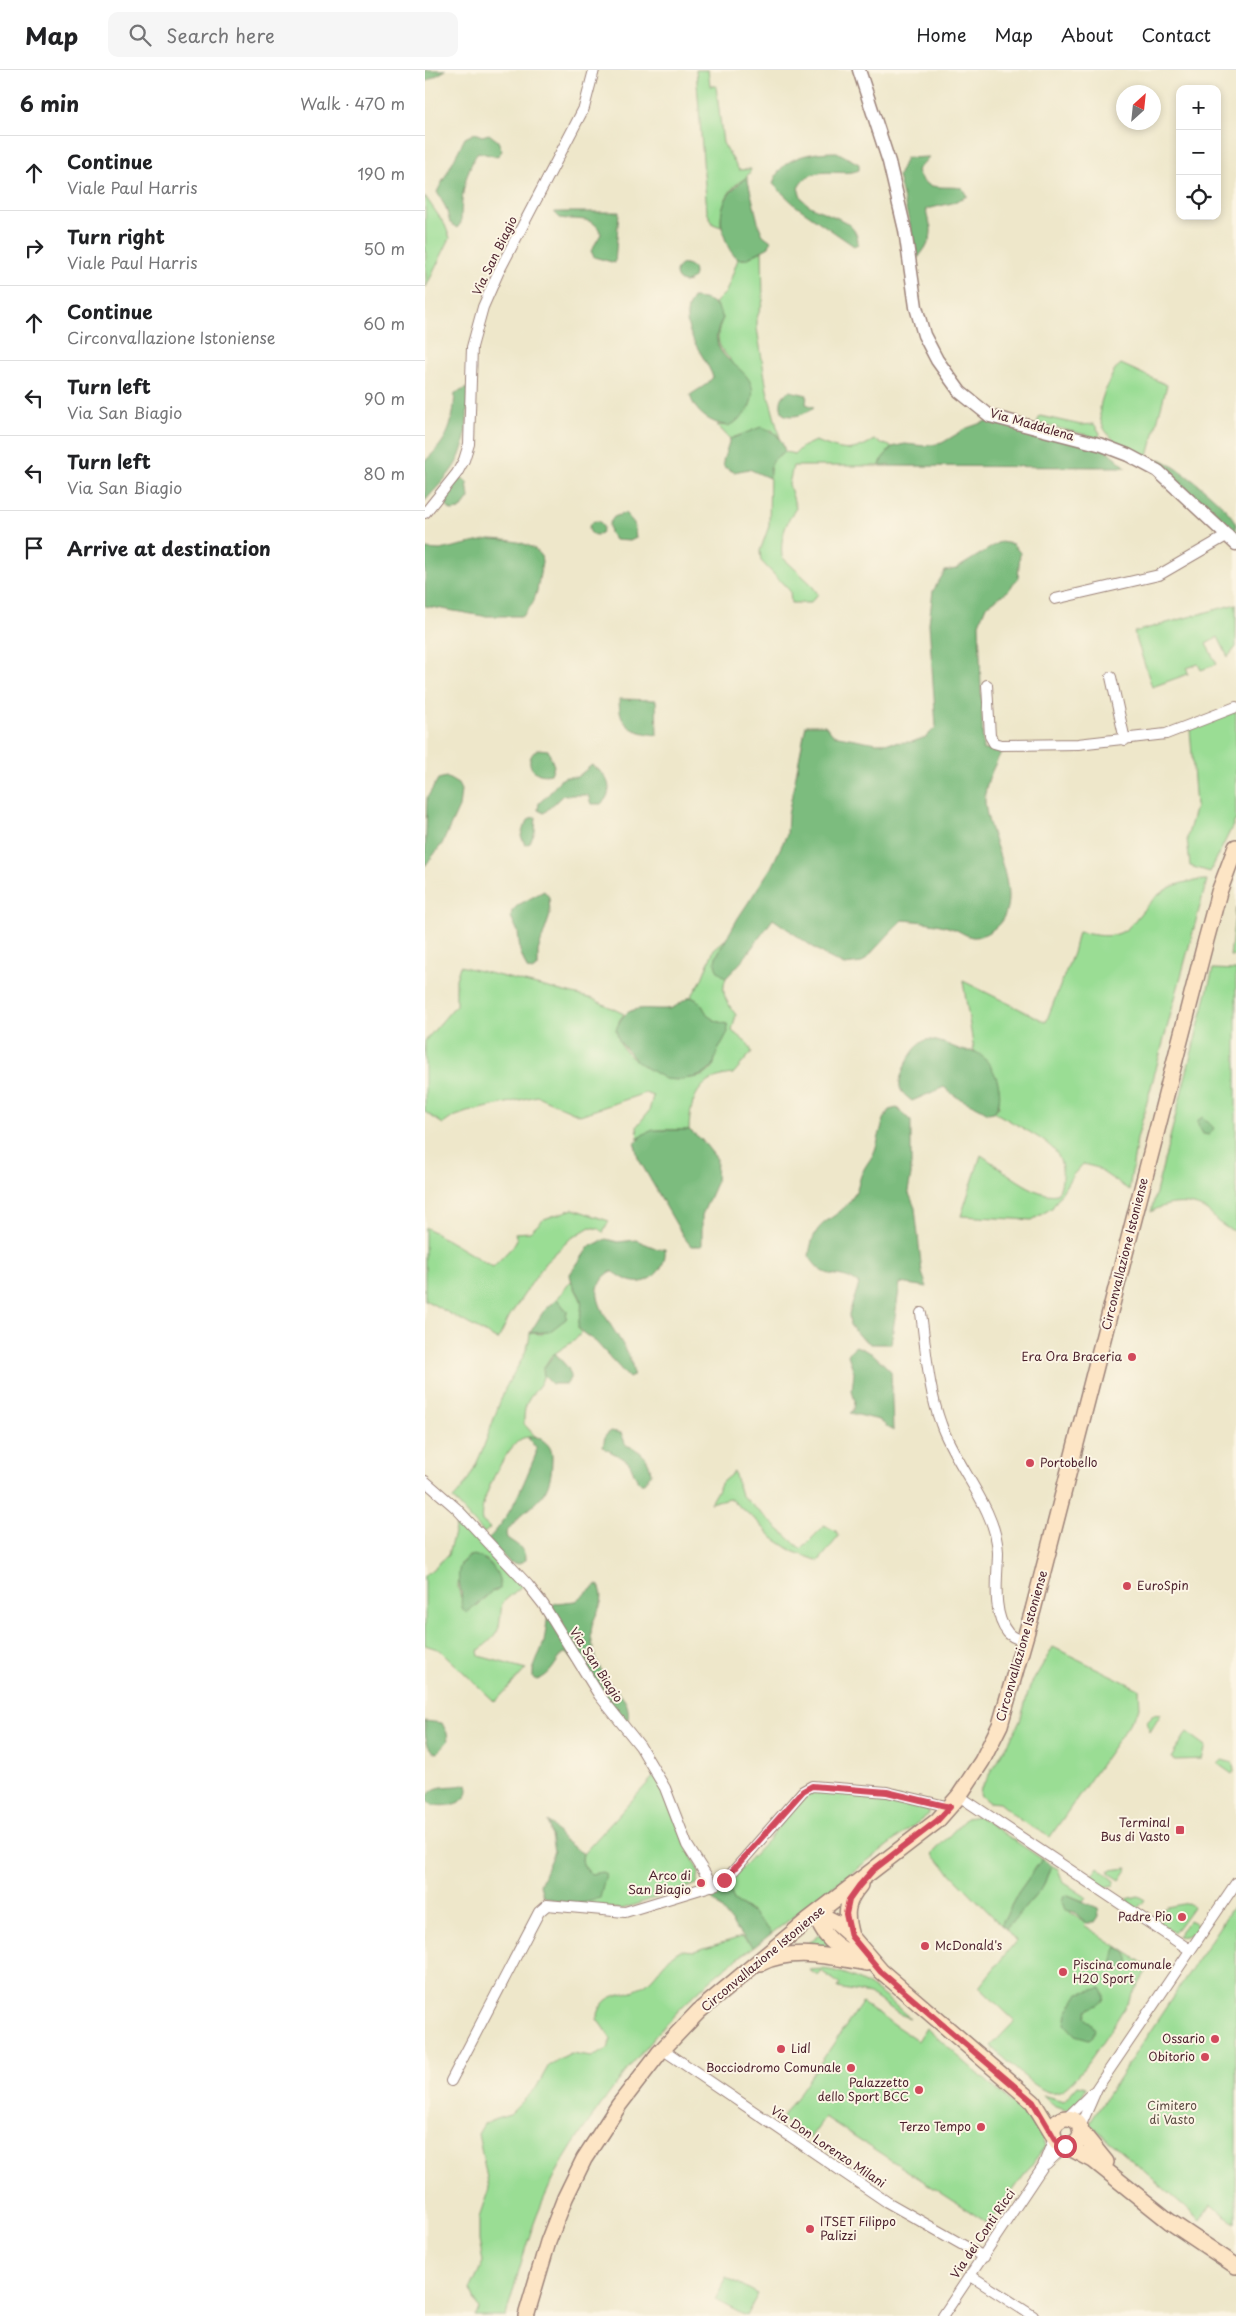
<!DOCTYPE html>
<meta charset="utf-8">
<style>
body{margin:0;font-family:"Playpen Sans",sans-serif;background:#f6f6f6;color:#202124}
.controls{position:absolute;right:15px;top:15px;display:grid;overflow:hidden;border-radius:10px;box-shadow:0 2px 8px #0003}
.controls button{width:45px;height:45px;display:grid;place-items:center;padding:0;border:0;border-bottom:1px solid #e0e0e0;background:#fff;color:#202124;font:25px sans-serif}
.compass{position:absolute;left:691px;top:15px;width:45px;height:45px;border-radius:50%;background:#fff;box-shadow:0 2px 8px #0003;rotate:27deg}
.stop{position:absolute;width:15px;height:15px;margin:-11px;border:4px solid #d1495b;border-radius:50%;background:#fff}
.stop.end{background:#d1495b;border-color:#fff;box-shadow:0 1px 5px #0008}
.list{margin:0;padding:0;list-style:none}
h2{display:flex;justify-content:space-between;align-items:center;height:65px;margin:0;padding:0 20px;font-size:21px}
h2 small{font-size:16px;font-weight:400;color:#757577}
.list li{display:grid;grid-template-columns:32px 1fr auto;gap:15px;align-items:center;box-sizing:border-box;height:75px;padding:0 20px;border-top:1px solid #e0e0e0}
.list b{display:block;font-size:19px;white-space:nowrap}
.list p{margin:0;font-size:16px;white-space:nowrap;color:#757577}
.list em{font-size:16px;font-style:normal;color:#757577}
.icon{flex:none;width:28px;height:28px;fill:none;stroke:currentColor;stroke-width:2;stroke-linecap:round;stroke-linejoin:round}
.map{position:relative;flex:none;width:811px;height:2246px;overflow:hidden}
header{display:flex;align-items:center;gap:30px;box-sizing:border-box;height:70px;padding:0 25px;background:#fff;border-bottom:1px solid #e0e0e0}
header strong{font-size:24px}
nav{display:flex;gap:28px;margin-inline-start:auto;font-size:18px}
.search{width:350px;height:45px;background:#f6f6f6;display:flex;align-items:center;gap:12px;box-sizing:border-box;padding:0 18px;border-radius:10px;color:#757577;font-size:19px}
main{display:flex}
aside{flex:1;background:#fff}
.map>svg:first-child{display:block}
.green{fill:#9add94;stroke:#727e60;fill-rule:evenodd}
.forest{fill:#7bbc7e;stroke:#626e54}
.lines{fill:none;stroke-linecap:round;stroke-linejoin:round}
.minor-casing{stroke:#9c837a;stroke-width:12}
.tertiary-casing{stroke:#9c837a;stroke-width:15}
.secondary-casing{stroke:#9c837a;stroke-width:18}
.minor{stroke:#fff;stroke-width:10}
.tertiary{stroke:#fff;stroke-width:12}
.secondary{stroke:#fde5c5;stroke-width:15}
.route{stroke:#d1495b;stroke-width:6}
.poi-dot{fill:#d1495b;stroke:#fcf5e5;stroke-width:2}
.labels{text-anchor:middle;stroke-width:4;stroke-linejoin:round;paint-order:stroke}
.street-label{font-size:12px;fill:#4a1f2b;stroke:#fcf5e5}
.poi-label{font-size:12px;fill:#4a1f2b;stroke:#fcf5e5;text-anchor:end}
.park-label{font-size:12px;fill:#5e4e45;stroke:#fcf5e5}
</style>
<header>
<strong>Map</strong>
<div class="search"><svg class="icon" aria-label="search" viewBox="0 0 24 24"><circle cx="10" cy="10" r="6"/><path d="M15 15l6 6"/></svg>Search here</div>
<nav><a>Home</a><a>Map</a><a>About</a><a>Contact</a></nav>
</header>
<main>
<aside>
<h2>6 min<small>Walk · 470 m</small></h2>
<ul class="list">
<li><svg class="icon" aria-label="ahead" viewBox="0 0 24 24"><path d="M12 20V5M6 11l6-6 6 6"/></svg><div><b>Continue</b><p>Viale Paul Harris</p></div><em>190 m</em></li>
<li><svg class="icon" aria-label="right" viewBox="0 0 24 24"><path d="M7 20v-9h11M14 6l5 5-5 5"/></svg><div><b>Turn right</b><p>Viale Paul Harris</p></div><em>50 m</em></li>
<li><svg class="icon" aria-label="ahead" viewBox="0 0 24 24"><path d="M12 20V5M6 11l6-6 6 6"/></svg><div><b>Continue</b><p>Circonvallazione Istoniense</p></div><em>60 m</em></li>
<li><svg class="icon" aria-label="left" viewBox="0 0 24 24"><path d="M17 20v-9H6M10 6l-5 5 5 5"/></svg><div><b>Turn left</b><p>Via San Biagio</p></div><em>90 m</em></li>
<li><svg class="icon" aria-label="left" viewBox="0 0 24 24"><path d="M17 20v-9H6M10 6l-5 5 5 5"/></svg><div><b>Turn left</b><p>Via San Biagio</p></div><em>80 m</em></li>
<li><svg class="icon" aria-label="arrive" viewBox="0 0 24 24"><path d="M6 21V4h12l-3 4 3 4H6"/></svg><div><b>Arrive at destination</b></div></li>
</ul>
</aside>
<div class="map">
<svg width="811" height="2246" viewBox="0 0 811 2246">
<rect width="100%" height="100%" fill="#fcf5e5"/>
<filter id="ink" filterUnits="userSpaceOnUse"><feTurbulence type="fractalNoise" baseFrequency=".02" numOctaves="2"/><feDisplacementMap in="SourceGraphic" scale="10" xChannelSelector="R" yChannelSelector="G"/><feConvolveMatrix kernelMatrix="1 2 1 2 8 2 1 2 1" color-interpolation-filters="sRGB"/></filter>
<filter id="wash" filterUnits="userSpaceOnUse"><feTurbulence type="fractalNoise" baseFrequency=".0096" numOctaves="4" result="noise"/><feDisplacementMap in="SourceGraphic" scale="20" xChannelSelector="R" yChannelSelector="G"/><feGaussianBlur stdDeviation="1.12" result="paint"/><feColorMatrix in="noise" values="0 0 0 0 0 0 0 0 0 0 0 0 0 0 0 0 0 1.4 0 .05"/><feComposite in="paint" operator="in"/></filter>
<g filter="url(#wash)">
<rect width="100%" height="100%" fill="#eee7ca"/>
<!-- green -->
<path class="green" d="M271,0H283L285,16H291L298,73L314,100L326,99C324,106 319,109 313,113C300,124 295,140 296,157L288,154L282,142Z
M0,126L20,155L25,168L1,217Z
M337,181L338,231L332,248V258L342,320L355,368L347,360L324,362L305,369L292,355L303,356L305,289C291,276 290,265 298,248L290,233L301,222L313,189H321Z
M696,294L742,315L722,390C690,374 661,358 682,317C685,309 689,299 696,294Z
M615,346L656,355L669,354L675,363L674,368L612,353Z
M449,370L467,377L457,389L455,396H368L364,414L371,438C360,454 355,468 357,487L385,513L393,524L385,533H366L365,521L336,491L335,481L344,456L345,396L351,386L360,382L370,384L377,377L390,371C417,380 423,385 449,370Z
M811,534V577L803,587L793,567L781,574L792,594L776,600L773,594L762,598L763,604L727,617L709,562Z
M811,641V749L785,802L765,796L762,768L771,736L765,659Z
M782,810L712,1069L704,1120L670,1097L658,1094L647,1106L627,1138L607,1150L536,1146L556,1085C575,1097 611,1129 632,1124C640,1112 639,1091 629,1080C619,1068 584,1051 569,1042L574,1036C573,1010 571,998 549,981L538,911L621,952L648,883L653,862C665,864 680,868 692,864C703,861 708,852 715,844C735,819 750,811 782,810Z
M811,837V886H805Z
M301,869L291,887L292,900L301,908C295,924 302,932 311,945L307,961L323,974L327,982L308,1004C273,1007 265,1029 264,1060C248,1061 224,1055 213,1070L212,1056L224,1041L228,1026L220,1023L155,1045L112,1026L42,1042L28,1047L18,1054L0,1042V971L31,935V909L35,896L168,929L199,944L194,951C194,956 193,964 194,970C201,997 270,1024 288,997C290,992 290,986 292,982C297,971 303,966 302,954C272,948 286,935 266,927L276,911L289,879Z
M788,899L811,900V1161C798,1159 792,1149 782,1141C767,1130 741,1132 726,1142Z
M148,1139L184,1151L178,1163L174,1159L165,1157L145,1169L120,1193L84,1247L73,1270L0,1230V1157L68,1197L90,1174L92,1170L90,1163L105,1162L119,1149Z
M146,1211L156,1230L157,1240L153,1258L156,1263L150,1270L126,1286L118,1299C121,1313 109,1319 103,1331C99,1338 99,1346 99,1354L110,1366C107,1367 101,1367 98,1368C82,1374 52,1434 57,1451L65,1458L59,1463L28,1429C53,1406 67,1350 80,1319C89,1300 104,1284 105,1263L117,1264L141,1249L142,1241L132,1229Z
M309,1402L316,1425L376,1479L399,1456L411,1461L414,1466L394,1491L369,1482L348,1468L332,1451L304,1428L285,1433L297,1412Z
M34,1444L98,1515L77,1533C73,1563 77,1561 53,1581L54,1586L101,1599L70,1632L15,1580L0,1575V1506L23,1485ZM44,1486C68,1486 72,1500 72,1521L66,1522L51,1536L36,1528L33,1516L36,1493Z
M628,1577L714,1619L715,1638L625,1767L595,1750L574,1733L563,1732L555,1725L556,1718L585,1670L595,1651L605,1616Z
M736,1644L725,1662L722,1651L728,1645Z
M762,1662L781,1676L777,1689L750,1690L746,1688Z
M797,1690L808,1693L809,1702L807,1704L793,1694Z
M230,1705L274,1803L272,1814L197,1839L154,1835L159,1831L170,1830L173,1804H166C160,1798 155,1793 158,1784Z
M387,1719L483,1729L503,1735L504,1744L347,1863L329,1844L309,1831L302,1813L343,1770L373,1730Z
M553,1746L617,1789L593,1823L576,1855L507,1784L541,1748Z
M626,1795L633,1799L638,1812L661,1827L658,1831L643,1825L639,1826L645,1842L661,1853L659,1855L724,1897C707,1924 661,2006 637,2020C633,2022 627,2023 623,2022C605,2015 581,1989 566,1976L590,1951L554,1917L591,1871L581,1859L618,1817Z
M673,1797L690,1811L689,1815L680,1817L666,1807Z
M703,1798L695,1810L684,1803V1800Z
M713,1826L720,1830L712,1839L705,1835L702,1829Z
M811,1832V2152L785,2135L775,2150L664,2053Z
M763,1833L768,1837L749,1863L734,1853V1841L742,1837Z
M764,1850L774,1855C769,1863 762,1868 752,1866Z
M395,1864L413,1882H371Z
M317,1867L329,1877C271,1915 225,1969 184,2024C159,2058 134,2092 118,2131C102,2167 92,2208 81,2246H50L54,2239L45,2220L58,2192L54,2171V2148L64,2118L53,2064L59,2054L71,2048L85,2044L111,2018L124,1995L146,1984L167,1987L183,1979L186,1969L172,1949C178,1916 203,1930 222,1913C235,1902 241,1887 256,1880L269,1881Z
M398,1899C435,1903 458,1925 485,1948L474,1944L445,1924L413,1918L415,1914L396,1901L393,1906L384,1900Z
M437,1933L493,1971L501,1958L614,2057L620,2076L564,2154L400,2047L385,2068L356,2049Z
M653,2015L661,2017C657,2028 651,2034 641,2040L630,2037L617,2025L639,2031Z
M302,2207L333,2224L321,2246L290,2230Z"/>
<!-- forest -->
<path class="forest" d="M0,0H21L0,12Z
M50,63L57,66L64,64L73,71L77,81L72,87L53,82C39,104 36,128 36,153L32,158L25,153L21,138L12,122L40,68Z
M412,82L434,94V100C416,108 386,92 373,118C375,123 376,129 380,132C395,146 433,146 433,174L429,176L371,136L348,114C355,86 387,82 412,82Z
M504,87L492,100C499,123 518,115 537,118L542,126L527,133L502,139C500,148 507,153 506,162C506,172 498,181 493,188L473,106L481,88Z
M322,107L334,156L338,165L346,171L344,177L321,189H313C305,183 302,175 299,165C291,139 301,123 322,107Z
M129,142H194L190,193L169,187L166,181L176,164C170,145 151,151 135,148Z
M251 203a9 9 0 1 1 18 0a9 9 0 1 1-18 0Z
M268,228C286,229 291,232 298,248C295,254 291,263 292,270C294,296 339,300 325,335C320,346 313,351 303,356C285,353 270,343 265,325L282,314L288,307C279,282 249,255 268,228Z
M43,318C42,344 44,372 30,395C22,408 10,419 0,431V391C24,369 28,355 30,323Z
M365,321L382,325L381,334L389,337C382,344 367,349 358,344C354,335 355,325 365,321Z
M562,351L678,377L701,397L455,396L457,389L467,377L480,374L500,376L517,373L542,358Z
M336,357C350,361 357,368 360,382C347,388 345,395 344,408L324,399L309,402L299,397L298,391L305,369Z
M735,389C752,396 807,438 811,455C811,460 811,466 811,471L731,395Z
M36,407L42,412L44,428L35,440L26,441L21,435L26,418Z
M200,443L209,453L211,468L205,471L190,470L185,463L184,454L189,447Z
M164 458a7 7 0 1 1 14 0a7 7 0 1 1-14 0Z
M65,469C82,470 105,471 116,485L117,492L112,521L108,533L98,546H58L0,536V479L15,480Z
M575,472L588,474L595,483L593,508L583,521L561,536L554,553L558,680H577C570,696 561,709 560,726C558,763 604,827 571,857C565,862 555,868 547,867C541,866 535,861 529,859C512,853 494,851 477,850L437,893L419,895L401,886L348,849L317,891L301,908C293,902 288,898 291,887L313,848L346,798L362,764L363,745L381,655H400L408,665L451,673L487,672L501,667L511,657L504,553L508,521L520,501L531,499Z
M194,629L231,630L232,665C207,662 194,657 194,629Z
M113,679L123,680L129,696L126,704C108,709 96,690 113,679Z
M167,695C183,705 191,721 176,734H166L163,725H138L119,743L113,740L114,733L123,725L135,710L141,707H152Z
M21,707L33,714L36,720L34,737L17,774L0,796L2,728L13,709Z
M111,747L110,762L105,773L100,775L96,766L99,756L105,748Z
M119,821L124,827L125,845L113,881V897L107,901L102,899L95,881L93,862L86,847L87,841L93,835Z
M266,927C285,935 274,949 302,954L303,962L292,982L288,996L281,1003L271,1007L252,1010L240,1009L212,992L194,971L191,960C200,932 219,940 242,939C251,939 258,929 266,927Z
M507,970C518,972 526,976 536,980C541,982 546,980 551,982C569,992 583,1025 569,1042L563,1043C546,1032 533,1031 519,1017L487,1031C482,1027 475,1022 475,1016C473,1005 489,975 499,971C501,969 504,970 507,970Z
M472,1038L486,1051V1105L483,1121L490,1138L497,1203L502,1217L475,1213L466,1274H446L435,1267L425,1255L424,1244L434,1214C412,1197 402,1215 384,1186C389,1144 411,1155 429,1125C434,1117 434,1107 439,1099C442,1093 448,1087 450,1080C455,1066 456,1052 464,1040Z
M778,1047L789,1058L784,1065L778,1064L773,1055V1050Z
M228,1060H264L276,1069L292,1089L291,1113L277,1145V1176H266L258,1166L213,1088L210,1074L217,1065Z
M181,1169L193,1172L211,1170L233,1179H240C242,1196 227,1215 209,1212C201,1211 194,1205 187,1201C144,1226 212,1273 208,1306L204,1308L171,1272L153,1258C153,1249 158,1240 156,1230C153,1220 146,1215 145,1204L164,1177Z
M132,1229L142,1241L141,1249L124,1262L105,1263L118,1242Z
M431,1276L448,1284L466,1301L468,1361L454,1350L425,1343L429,1340L430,1331L427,1321L429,1302L423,1285L426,1280Z
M130,1283L143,1298L146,1306L142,1314H127L119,1306L118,1299Z
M186,1361L196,1363L201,1375C215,1380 225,1388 226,1404L219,1413H215C209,1408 208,1397 203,1392C195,1385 186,1383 178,1377L180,1366Z
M110,1366C121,1371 128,1377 127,1389C127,1435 102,1431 81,1463L82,1468C90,1474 101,1478 100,1490L94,1494L84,1492L63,1469C87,1446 98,1414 111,1384V1378L103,1368Z
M48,1485C64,1488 76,1503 75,1519L66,1522L41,1543C33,1536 38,1530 36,1521C32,1507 31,1491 48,1485Z
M173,1514C186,1536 161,1547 167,1572C169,1583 173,1598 181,1608C193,1625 208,1629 202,1655L144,1584L139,1583C129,1593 127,1605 112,1610L108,1608V1600L119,1572L124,1538L131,1533L151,1531Z
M0,1651L17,1653L22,1663L23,1671L12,1683C0,1680 0,1664 0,1651Z
M42,1714C49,1733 18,1741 3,1732L2,1727C10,1712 27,1719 42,1714Z
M123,1751L139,1770L158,1784C155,1793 160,1798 166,1804L177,1802L181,1804L175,1828C154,1836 139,1835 118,1826L115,1815L129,1781Z
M617,1789L626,1795L618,1817L581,1859L576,1855L593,1823Z
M302,1813L309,1831L329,1844L347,1863L329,1877C309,1861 299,1837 278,1821Z
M643,1825L673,1838L674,1847L670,1853H661L649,1842L640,1840L637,1832L639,1826Z
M692,1877C703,1883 710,1891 698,1900L688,1896V1885Z
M676,1918C685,1931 673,1935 662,1940L660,1947L670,1959L668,1966L664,1969L650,1965L640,1954L642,1943L654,1923Z"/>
</g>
<g filter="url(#ink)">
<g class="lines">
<defs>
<path id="minor" d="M0,443L32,403L39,390L44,374L47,277L58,237L73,203L159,38L169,0
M630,529L734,505L803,465
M686,607L700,670
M562,615L565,666L569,673L576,675L653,674L741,664L811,637
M496,1243C501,1279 503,1319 516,1354C530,1395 571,1438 573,1482C573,1505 566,1543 583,1563C587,1568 594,1569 600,1571
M0,1411L31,1438L103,1515L118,1534L174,1625L215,1676L240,1718L262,1775L288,1816
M534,1726L765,1880
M237,1979L462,2132L559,2187
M26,2011L114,1842L122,1835L200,1842L292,1814L305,1805L378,1721L387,1716L462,1722L525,1737
M642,2048L668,2022
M655,2057L672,2018L811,1813
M621,2094L640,2076
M546,2206L608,2246
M518,2246L618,2096L629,2068"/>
<path id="tertiary" d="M434,0L464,92L480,160L491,237L499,265L512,290L535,322L565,346L677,375L703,385L733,401L811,474"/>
<path id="secondary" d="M392,1843L410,1852L426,1866L456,1901L608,2032L628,2065
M392,1843C395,1866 412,1877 431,1887
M426,1866C420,1846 420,1832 435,1815
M336,1893C368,1877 409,1887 442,1893
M628 2062a14 14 0 1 1 28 0a14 14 0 1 1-28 0Z
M655,2060L681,2092
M641,2076L668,2090L744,2151L811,2196
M101,2246L123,2172L140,2128L159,2089L194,2035L234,1983L274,1941L383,1850L512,1751L534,1726L557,1691L575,1655L608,1540L781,870L794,822L811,777"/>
</defs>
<!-- minor casing -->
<use href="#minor" class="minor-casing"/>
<!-- tertiary casing -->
<use href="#tertiary" class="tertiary-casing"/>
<!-- secondary casing -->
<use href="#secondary" class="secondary-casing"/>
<!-- minor -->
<use href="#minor" class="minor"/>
<!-- tertiary -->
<use href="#tertiary" class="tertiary"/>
<!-- secondary -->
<use href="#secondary" class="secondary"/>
</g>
</g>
<g class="lines" filter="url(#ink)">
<!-- route -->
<path class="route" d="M299,1810L378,1721L387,1716L462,1722L525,1737L512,1751L448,1800L434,1816L424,1830L421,1844L426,1866L456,1902L608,2032L631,2071L640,2076"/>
</g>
<!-- markers -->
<g class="poi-dot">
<circle cx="707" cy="1287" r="5"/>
<circle cx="605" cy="1393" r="5"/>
<circle cx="702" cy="1516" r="5"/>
<rect x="750" y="1755" width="10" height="10" rx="2.5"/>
<circle cx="276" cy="1813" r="5"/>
<circle cx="757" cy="1847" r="5"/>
<circle cx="500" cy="1876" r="5"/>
<circle cx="638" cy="1902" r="5"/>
<circle cx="790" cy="1969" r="5"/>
<circle cx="356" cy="1979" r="5"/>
<circle cx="780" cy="1987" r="5"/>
<circle cx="426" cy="1998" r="5"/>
<circle cx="494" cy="2020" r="5"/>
<circle cx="556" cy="2057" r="5"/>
<circle cx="385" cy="2159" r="5"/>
</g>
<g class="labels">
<!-- street labels -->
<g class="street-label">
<text transform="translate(70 186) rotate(-64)" y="4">Via San Biagio</text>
<text transform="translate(607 355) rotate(16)" y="4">Via Maddalena</text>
<text transform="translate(700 1184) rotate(-76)" y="4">Circonvallazione Istoniense</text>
<text transform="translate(597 1576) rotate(-74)" y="4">Circonvallazione Istoniense</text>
<text transform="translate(171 1595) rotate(57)" y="4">Via San Biagio</text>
<text transform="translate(338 1889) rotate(-40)" y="4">Circonvallazione Istoniense</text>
<text transform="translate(403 2077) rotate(34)" y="4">Via Don Lorenzo Milani</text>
<text transform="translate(558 2164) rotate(-56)" y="4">Via dei Conti Ricci</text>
</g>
<!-- poi labels -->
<g class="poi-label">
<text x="697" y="1291">Era Ora Braceria</text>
<text x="615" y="1397" text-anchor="start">Portobello</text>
<text x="712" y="1520" text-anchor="start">EuroSpin</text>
<text x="745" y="1757">Terminal<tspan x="745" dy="14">Bus di Vasto</tspan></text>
<text x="266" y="1810">Arco di<tspan x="266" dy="14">San Biagio</tspan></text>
<text x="747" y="1851">Padre Pio</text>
<text x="510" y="1880" text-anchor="start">McDonald's</text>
<text x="648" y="1899" text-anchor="start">Piscina comunale<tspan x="648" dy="14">H20 Sport</tspan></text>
<text x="780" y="1973">Ossario</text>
<text x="366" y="1983" text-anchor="start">Lidl</text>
<text x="770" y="1991">Obitorio</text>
<text x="416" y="2002">Bocciodromo Comunale</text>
<text x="484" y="2017">Palazzetto<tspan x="484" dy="14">dello Sport BCC</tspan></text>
<text x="546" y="2061">Terzo Tempo</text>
<text x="395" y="2156" text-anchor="start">ITSET Filippo<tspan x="395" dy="14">Palizzi</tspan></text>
</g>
<!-- park labels -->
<g class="park-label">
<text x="747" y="2040">Cimitero<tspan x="747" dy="14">di Vasto</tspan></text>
</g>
</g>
</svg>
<div class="controls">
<button>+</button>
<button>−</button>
<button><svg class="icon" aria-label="locate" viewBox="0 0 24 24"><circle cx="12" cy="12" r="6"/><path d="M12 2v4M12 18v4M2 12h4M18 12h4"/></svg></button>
</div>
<svg class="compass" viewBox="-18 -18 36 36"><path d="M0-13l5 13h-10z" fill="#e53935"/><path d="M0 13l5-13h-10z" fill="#757577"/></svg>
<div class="stop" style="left:640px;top:2076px"></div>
<div class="stop end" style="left:299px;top:1810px"></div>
</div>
</main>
